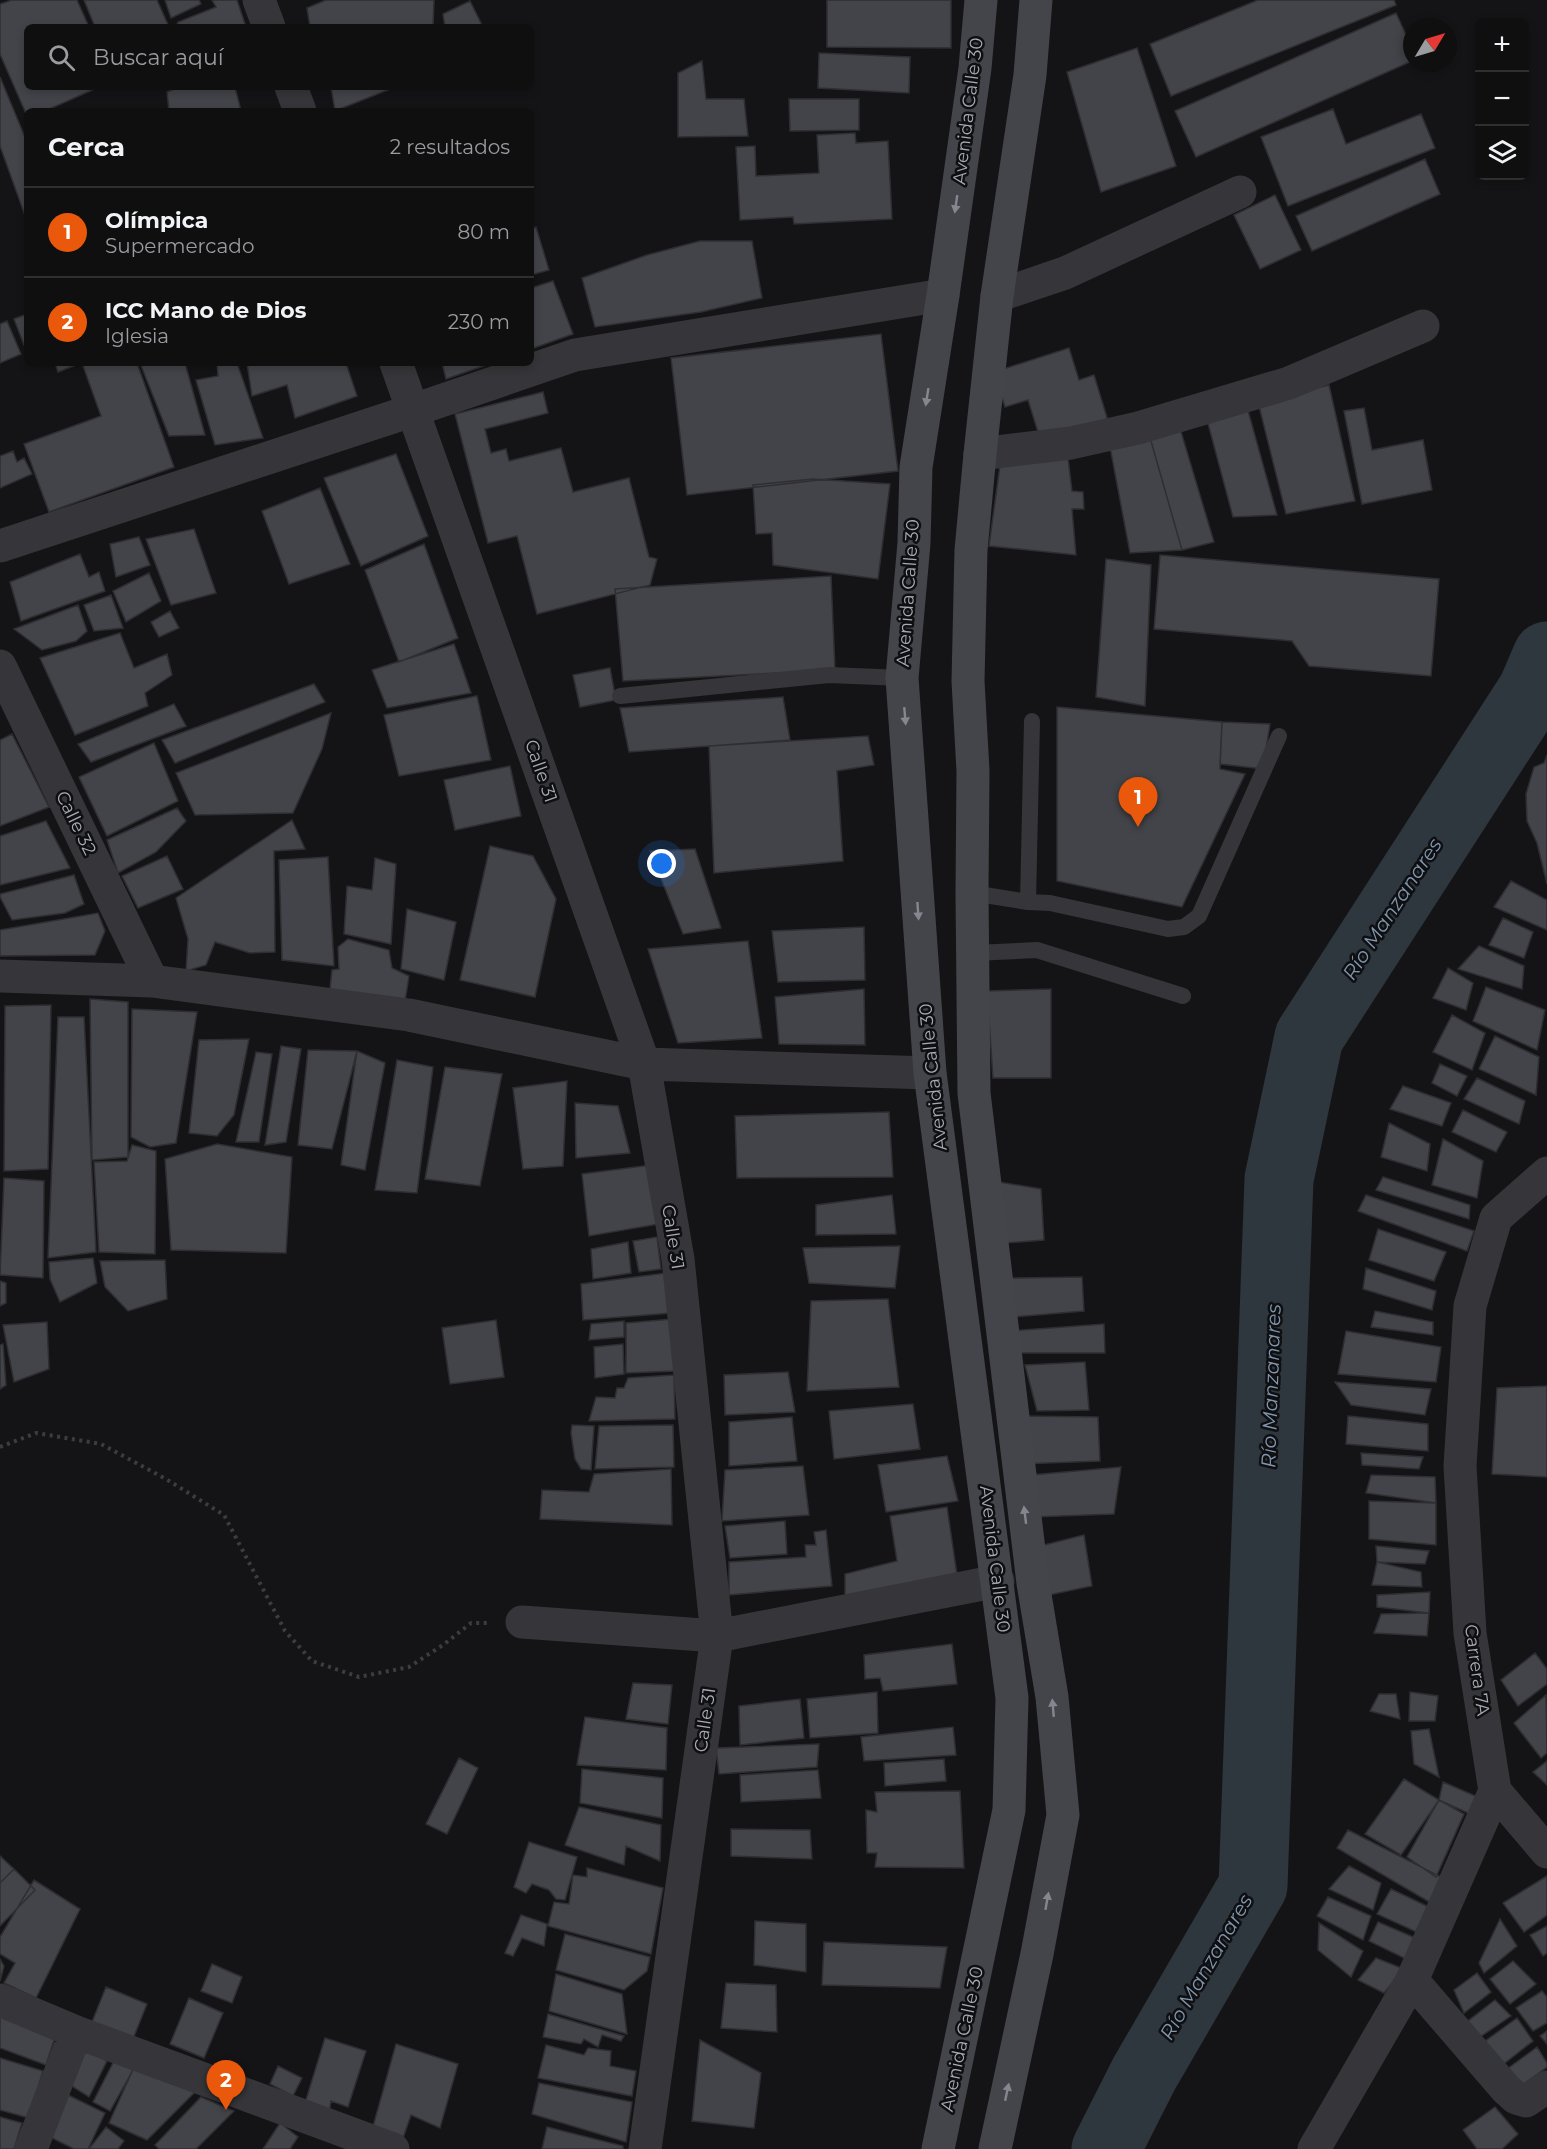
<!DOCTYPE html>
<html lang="es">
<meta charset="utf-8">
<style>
body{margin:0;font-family:Montserrat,sans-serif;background:#1d1d1e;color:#f1f3f6}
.controls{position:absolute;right:18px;top:18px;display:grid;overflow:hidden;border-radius:9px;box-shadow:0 3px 9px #0003}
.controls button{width:54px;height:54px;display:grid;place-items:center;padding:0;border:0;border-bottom:2px solid #2f2f30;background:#0f0f10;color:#f1f3f6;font:30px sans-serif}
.compass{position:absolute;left:1403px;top:18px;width:54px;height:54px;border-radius:50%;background:#0f0f10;box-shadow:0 3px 9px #0003;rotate:52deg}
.you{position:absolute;left:662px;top:864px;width:21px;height:21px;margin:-15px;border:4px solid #fff;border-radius:50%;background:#1a73e8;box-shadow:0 0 0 9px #1a73e833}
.badge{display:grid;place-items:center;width:39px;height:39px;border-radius:50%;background:#ea580c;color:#fff;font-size:20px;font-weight:700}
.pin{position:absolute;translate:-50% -50px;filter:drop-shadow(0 2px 3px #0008)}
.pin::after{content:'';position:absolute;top:32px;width:21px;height:18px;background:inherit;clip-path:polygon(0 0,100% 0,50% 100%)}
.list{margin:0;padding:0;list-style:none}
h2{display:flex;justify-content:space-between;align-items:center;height:78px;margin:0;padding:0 24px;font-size:26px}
h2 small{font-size:20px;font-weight:400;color:#9b9c9f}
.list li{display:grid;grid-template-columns:39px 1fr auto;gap:18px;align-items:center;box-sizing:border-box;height:90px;padding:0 24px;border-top:2px solid #2f2f30}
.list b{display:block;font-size:22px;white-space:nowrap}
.list p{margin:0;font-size:20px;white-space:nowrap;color:#9b9c9f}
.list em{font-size:20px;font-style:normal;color:#9b9c9f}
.icon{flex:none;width:33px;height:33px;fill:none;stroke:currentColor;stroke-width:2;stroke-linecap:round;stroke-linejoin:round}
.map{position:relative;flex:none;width:1547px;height:2149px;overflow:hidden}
.search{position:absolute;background:#0f0f10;box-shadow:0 3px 9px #0003;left:24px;top:24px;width:510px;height:66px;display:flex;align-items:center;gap:15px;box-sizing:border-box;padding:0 21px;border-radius:9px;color:#9b9c9f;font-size:22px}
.panel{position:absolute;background:#0f0f10;box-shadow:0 3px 9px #0003;left:24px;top:108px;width:510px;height:258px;border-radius:9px}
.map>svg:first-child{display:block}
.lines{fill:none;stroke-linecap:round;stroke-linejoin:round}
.river{stroke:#2e363e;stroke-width:69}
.building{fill:#434449;stroke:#2f2e32;stroke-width:1.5}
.path{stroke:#3c3d41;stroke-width:4;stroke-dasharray:3 4.5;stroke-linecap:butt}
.lane{stroke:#36363a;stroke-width:16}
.street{stroke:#36363a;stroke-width:33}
.secondary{stroke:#44454a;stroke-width:33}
.oneway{fill:#848790}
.labels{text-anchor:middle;stroke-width:5;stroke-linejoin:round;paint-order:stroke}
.street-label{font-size:18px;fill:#a7abb5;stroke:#0f0f11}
.water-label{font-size:20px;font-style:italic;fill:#8096ae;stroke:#0f0f11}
</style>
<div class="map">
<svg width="1547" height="2149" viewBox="0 0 1547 2149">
<rect width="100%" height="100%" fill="#141416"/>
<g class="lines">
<!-- river -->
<path class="river" d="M1106,2149L1144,2074L1253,1886L1279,1179L1309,1037L1532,691L1547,656"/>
</g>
<!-- building -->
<path class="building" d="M12,0H77L89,27H27V87H99L45,111H27V116L0,54V4Z
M84,0H157L169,27H95Z
M165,0H199L201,4L171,18Z
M212,0H237L246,27H176L178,22L216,7Z
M326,0H434L433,27H310L307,8Z
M827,0H951V48L827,47Z
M1258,0H1394L1396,5L1171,96L1150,44Z
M470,1L483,27H445L443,14Z
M1396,13L1412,48V61L1196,157L1175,111Z
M1137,48L1176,166L1101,192L1067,72Z
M819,53L910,57L909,93L818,88Z
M702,61L706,99H744L748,136L678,137V73Z
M0,77L27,142V221L0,146Z
M179,87H235L241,111H169L167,92Z
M331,87H395L335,111Z
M789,99H859V130L790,131Z
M1333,109L1346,144L1421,114L1435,148L1288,206L1261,137Z
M855,133L856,143L888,141L892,219L794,224L793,217L740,220L736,147L755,146L756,176L819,173L817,135Z
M1425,159L1440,194L1312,251L1296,216Z
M1275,195L1301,250L1260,269L1234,215Z
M536,227L549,270L531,275V229Z
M700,241H752L762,298L701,312L595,327L582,278L647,255Z
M553,281L573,334L531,349V288Z
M27,314V344L24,345L14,319Z
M7,321L21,354L0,363V324Z
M881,334L898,471L687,495L671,358Z
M1069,348L1079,380L1094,375L1109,424L1042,445L1028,400L1005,407L994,372Z
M55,363H79V364L58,372Z
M82,363H137L174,467L49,512L24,444L101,416Z
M140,363H185L205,435L169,436Z
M217,363H237L263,438L215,445L196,380L218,376Z
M247,363H346L357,396L295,418L287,385L252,396Z
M442,363H492L446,379Z
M1329,385L1355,501L1286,514L1258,402Z
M543,392L548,413L485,429L491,453L506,449L509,461L561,448L573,492L629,478L649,557L657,559L650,585L537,614L517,536L488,543L455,414Z
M1247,407L1277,515L1233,517L1206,416Z
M1364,408L1372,450L1423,440L1432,490L1362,504L1344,411Z
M1179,425L1214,542L1182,550L1149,434Z
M1149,434L1182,550L1130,553L1110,447Z
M1067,450L1072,491L1083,492L1084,509H1072L1076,555L989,546L1001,458Z
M13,451L17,462L24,458L32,474L0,488V456Z
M396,454L428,536L361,566L324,478Z
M813,479L890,484L878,579L773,565L772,533L756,534L753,485Z
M320,488L350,564L289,584L262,511Z
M194,529L216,593L171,605L146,539Z
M139,537L150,565L116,577L110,544Z
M424,544L458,638L399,662L365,570Z
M80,554L89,577L99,572L105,591L21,621L10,582Z
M1160,555L1439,579L1431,676L1309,666L1292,641L1154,629Z
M1106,559L1151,565L1145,706L1096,697Z
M149,573L161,601L126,622L113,591Z
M831,576L835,670L623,681L615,589Z
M111,595L123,628L94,631L84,605Z
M78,605L87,631L76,641L42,650L14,629Z
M170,611L179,628L159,637L151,622Z
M120,633L134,668L167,654L172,675L145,693L148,706L75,735L40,658Z
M454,644L471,693L387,708L372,670Z
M610,668L616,700L580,707L573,675Z
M314,684L325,702L175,763L162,740Z
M477,696L491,760L399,776L384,715Z
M783,697L790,740L629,752L620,708Z
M174,704L186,726L91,762L78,744Z
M1057,707L1222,722L1220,769L1245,774L1182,907L1057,881Z
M331,713L322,749L293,813L195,815L176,773Z
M1222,722L1270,724L1263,769L1220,764Z
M12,734L49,807L0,826V740Z
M868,736L874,765L837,771L843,861L714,873L709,746Z
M154,743L178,801L107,836L79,777Z
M1547,755V884L1537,843L1527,821L1526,794L1534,767L1544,763Z
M510,766L521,816L455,830L444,780Z
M177,808L186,821L156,852L118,873L107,840Z
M292,820L305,849L274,851L275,952L250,953L215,942L206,965L186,971L188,939L176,898Z
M46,821L70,868L0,885V836Z
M490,846L533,856L556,899L535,997L460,980Z
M695,849L721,928L683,934L650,851Z
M167,856L183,889L138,908L122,876Z
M328,857L334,966L282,960L279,860Z
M375,858L396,864L391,944L344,934L347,886L372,890Z
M74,875L84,904L65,913L12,920L0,897V894Z
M1511,881L1547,900V930L1494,907Z
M407,909L456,922L444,980L401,969Z
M98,913L105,931L95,955L0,956V930Z
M1503,918L1533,932L1524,958L1489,945Z
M864,927L865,980L778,982L772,931Z
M348,939L389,950L392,968L409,976L404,1008L329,998L332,970L339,969L338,947Z
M748,941L762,1038L678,1043L648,949Z
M1479,946L1524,966L1522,989L1458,969Z
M1448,968L1473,983L1466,1010L1433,998Z
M1486,987L1545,1010L1537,1050L1473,1021Z
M864,989L865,1045L779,1044L775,997Z
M1051,989V1078H993L987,991Z
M90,999L128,1002V1157L92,1160Z
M51,1005L48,1169L4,1171L5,1006Z
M132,1009L197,1012L176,1143L150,1147L131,1137Z
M1452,1015L1485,1033L1472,1070L1433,1052Z
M58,1017H84L96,1252L48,1258Z
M1495,1036L1539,1057L1536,1095L1479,1069Z
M249,1039L234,1115L217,1136L189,1133L199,1040Z
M281,1046L301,1049L286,1142L265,1145Z
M308,1050L357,1051L332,1149L298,1145Z
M357,1051L385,1063L365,1170L341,1165Z
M256,1052L272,1054L259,1142H236Z
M397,1060L433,1067L417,1193L375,1190Z
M1440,1064L1467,1076L1457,1096L1432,1083Z
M445,1067L502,1074L480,1186L425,1179Z
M1477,1078L1525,1101L1519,1124L1464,1099Z
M567,1081L563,1166L523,1169L513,1088Z
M1403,1086L1451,1103L1442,1126L1390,1109Z
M575,1103L618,1106L630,1153L576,1158Z
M1463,1110L1507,1132L1496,1152L1452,1132Z
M889,1112L893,1177L737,1178L735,1116Z
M1389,1123L1430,1144L1427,1171L1381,1157Z
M1443,1139L1483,1161L1477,1198L1432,1185Z
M217,1144L292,1157L286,1253L171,1250L165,1159Z
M132,1145L156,1151L155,1254L99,1252L94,1162L127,1161Z
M651,1165L665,1223L589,1236L582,1174Z
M1383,1177L1470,1205L1469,1219L1376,1190Z
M4,1178L44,1181L43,1278L0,1275Z
M993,1181L1041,1189L1044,1240L993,1244Z
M892,1195L896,1234L816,1235V1205Z
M1366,1195L1474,1231L1467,1251L1358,1211Z
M1378,1229L1446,1252L1434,1281L1369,1260Z
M657,1237L661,1269L639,1272L633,1241Z
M628,1242L631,1273L593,1279L591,1249Z
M900,1246L895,1288L809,1283L803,1248Z
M93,1258L97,1283L60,1302L50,1279L49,1262Z
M165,1260L167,1299L128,1311L105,1287L100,1261Z
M1366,1268L1436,1291L1432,1310L1363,1289Z
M666,1273L672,1313L583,1320L581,1284Z
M1082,1277L1084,1311L1014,1317L1010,1278Z
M0,1281L6,1283V1303L0,1306Z
M888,1299L899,1387L807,1391L811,1301Z
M1375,1311L1433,1322V1335L1371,1327Z
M673,1319L676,1371L626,1373V1323Z
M496,1320L504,1377L450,1384L442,1328Z
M624,1321V1337L589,1340L591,1324Z
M47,1322L49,1369L14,1382L3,1325Z
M1104,1324L1105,1353H1013L1010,1331Z
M1346,1331L1441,1347L1436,1382L1338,1374Z
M3,1344L6,1385L0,1389V1345Z
M623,1344L624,1374L595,1378L594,1347Z
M1085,1362L1089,1410L1037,1411L1025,1365Z
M788,1372L795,1412L725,1415L724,1375Z
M674,1375L675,1419L589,1421L596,1397L615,1398L617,1388H624L628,1378Z
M1335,1382L1431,1389L1425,1415L1351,1405Z
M1547,1386V1477L1492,1474L1497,1388Z
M913,1404L920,1449L834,1459L829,1411Z
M1021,1416L1098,1417L1100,1461L1021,1464Z
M1348,1416L1428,1424V1451L1346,1444Z
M792,1417L797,1461L729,1466V1422Z
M572,1425L594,1426L591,1470L581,1469L575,1459L571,1433Z
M673,1425L674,1467L595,1469L599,1426Z
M1361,1453L1423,1457L1419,1469L1362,1465Z
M947,1456L958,1501L886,1512L878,1465Z
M803,1466L809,1515L722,1521L725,1470Z
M1121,1467L1114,1514L1033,1517L1031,1475Z
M671,1469L672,1525L540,1519L542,1490L589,1492L594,1474Z
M1371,1475L1435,1477L1436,1503L1366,1493Z
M1369,1501L1436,1503V1545L1369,1539Z
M947,1507L957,1575L845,1597V1574L897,1561L890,1516Z
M785,1521L787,1554L730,1558L725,1526Z
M826,1530L832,1586L729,1595V1562L806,1557L805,1545H816L814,1532Z
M1084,1535L1092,1586L1049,1595L1032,1548Z
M1376,1546L1429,1551L1425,1564L1377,1562Z
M1377,1562L1421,1572L1422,1587L1372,1585Z
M1430,1592L1429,1613L1377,1607V1595Z
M1429,1613L1427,1636L1374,1633L1381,1614Z
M952,1644L957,1684L883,1691L880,1678L865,1679L864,1655Z
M1535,1653L1547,1669V1684L1518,1706L1501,1680Z
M633,1683L672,1685L668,1724L626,1719Z
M877,1692L878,1733L810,1738L807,1699Z
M1410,1692L1438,1696L1435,1721H1409Z
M1379,1694H1396L1400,1719L1370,1711Z
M1546,1695L1547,1753L1541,1758L1514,1723Z
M800,1699L804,1738L740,1745L739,1706Z
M585,1717L667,1728L666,1770L577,1765Z
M953,1727L956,1755L864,1761L861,1737Z
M1429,1729L1439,1777L1414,1764L1411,1731Z
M819,1744L817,1767L719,1774L716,1748Z
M459,1758L478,1768L447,1834L426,1824Z
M944,1759L946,1781L885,1786L884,1763Z
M1547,1761V1785L1533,1772Z
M582,1769L663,1778L662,1818L580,1803Z
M818,1770L821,1798L741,1802L740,1775Z
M1404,1779L1439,1800L1401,1855L1365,1834Z
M1443,1782L1480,1798L1477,1817L1439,1800Z
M960,1791L964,1868L875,1867L877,1853H867L866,1810L877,1812L875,1792Z
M1439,1800L1464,1814L1436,1877L1407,1857Z
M579,1807L661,1825L660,1861L626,1846L624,1865L565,1845Z
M731,1829L810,1830L812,1859L731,1856Z
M1348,1830L1445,1879L1431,1903L1337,1848Z
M529,1842L577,1857L565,1900L556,1899L549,1890L532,1884L526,1893L514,1887Z
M0,1856L14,1869L0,1883Z
M1349,1866L1381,1883L1373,1910L1329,1889Z
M587,1868L663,1888L651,1954L548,1926L554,1902L569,1904L573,1875L587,1877Z
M14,1869L35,1890L0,1926V1883Z
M1547,1876V1915L1524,1932L1503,1903Z
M34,1880L80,1909L36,1998L4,1983L15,1963L0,1954V1937Z
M1391,1889L1433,1909L1423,1935L1377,1914Z
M1328,1897L1371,1916L1363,1940L1317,1916Z
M521,1915L547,1924L544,1946L522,1938L513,1956L505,1953Z
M1500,1919L1517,1946L1484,1973L1479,1963Z
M755,1921L806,1924V1972L754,1965Z
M1378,1922L1420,1940L1410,1961L1369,1941Z
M1319,1923L1363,1951L1351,1977L1318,1950Z
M1547,1926V1953L1543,1956L1530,1935Z
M565,1934L650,1957L647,1971L624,1990L556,1970Z
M824,1942L947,1947L940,1988L822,1985Z
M1376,1958L1404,1969L1384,1993L1358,1980Z
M0,1959L4,1966L0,1981Z
M1513,1961L1536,1984L1510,2004L1490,1979Z
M212,1964L242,1977L232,2003L201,1991Z
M1477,1973L1491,1992L1464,2013L1454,1990Z
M556,1974L622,1994L627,2034L549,2011Z
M726,1983L776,1985L777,2032L721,2028Z
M106,1987L147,2004L133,2039L92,2022Z
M1542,1991L1547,1997V2023L1533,2031L1516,2008Z
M189,1998L223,2013L204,2058L170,2044Z
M1495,2000L1511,2016L1480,2037L1468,2021Z
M0,2007L58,2028L46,2065L0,2048Z
M548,2014L624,2036L621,2041L602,2035L598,2047L584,2039L581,2044L543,2037Z
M1517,2018L1533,2041L1496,2070L1481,2044Z
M1547,2031V2044L1540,2036Z
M325,2038L366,2051L348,2107L331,2101L327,2125L301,2116Z
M700,2040L761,2073L754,2128L692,2121Z
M396,2044L458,2064L440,2128L411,2115L402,2141L372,2130Z
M546,2045L584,2055L588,2048L611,2051L610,2066L636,2071L632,2096L538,2078Z
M84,2047L107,2061L89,2097L70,2085Z
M1537,2047L1547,2063V2067L1515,2091L1503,2072Z
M0,2058L43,2071L29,2118L0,2110Z
M115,2059L134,2068L110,2111L93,2102Z
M135,2065L195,2092L147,2140L109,2123Z
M278,2066L302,2078L293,2096L270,2084Z
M539,2083L632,2102L626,2142L532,2114Z
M66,2094L105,2113L88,2149H74L46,2135Z
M201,2097L234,2111L196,2149H159L155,2145Z
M1495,2107L1518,2134L1502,2149H1477L1463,2130Z
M0,2117L22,2123L14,2149H0Z
M280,2123L298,2137L290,2149H263Z
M106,2127L124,2141L118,2149H89Z
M547,2127L623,2146V2149H542Z"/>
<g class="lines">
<!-- path -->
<path class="path" d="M0,1447L36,1433L101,1444L166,1479L224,1515L285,1631L312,1661L359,1677L409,1667L443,1645L471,1623H487"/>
<!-- lane -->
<path class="lane" d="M620,696L829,675L902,678
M972,893L1028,902L1050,903L1168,929L1184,927L1199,916L1279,736
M1028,902L1032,721
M974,953L1037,950L1183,996"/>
<!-- street -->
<path class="street" d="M259,0L269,27
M291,87L300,111
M997,296L1065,273L1240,192
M396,363L644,1064L678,1259L717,1636L645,2149
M980,454L1071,443L1138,428L1289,383L1423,326
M0,546L414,410L575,355L943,295
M0,666L152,981
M0,976L152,981L409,1015L644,1064L930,1073
M522,1622L717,1636L998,1581
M1495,1791L1547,1852
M1412,1980L1506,2089L1516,2098L1526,2101L1547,2087
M0,2000L76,2032L393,2149
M31,2149L76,2032
M1314,2149L1412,1980L1495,1791L1470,1633L1460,1466L1470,1306L1496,1218L1547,1173"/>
<!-- secondary -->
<path class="secondary" d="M938,2149L1009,1810L1012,1698L930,1073L902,678L914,543L916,467L943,295L975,68L981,0
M995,2149L1037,1954L1063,1815L1052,1697L1033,1583L974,1093L972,893L973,771L968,681L971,550L980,454L997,296L1030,75L1036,0"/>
</g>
<!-- one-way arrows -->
<defs><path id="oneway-solid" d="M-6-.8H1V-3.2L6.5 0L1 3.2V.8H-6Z" transform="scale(1.5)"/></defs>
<g class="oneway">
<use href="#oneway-solid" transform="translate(956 204) rotate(98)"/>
<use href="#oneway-solid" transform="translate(927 397) rotate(99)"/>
<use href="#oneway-solid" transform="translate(905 716) rotate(85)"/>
<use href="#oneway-solid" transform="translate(918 911) rotate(86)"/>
<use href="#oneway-solid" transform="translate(1025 1515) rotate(-97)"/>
<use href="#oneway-solid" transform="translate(1053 1708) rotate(-95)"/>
<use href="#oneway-solid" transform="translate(1047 1901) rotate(-80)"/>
<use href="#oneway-solid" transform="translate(1007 2092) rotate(-78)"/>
</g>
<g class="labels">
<!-- street labels -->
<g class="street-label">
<text transform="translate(968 111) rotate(-83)" y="6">Avenida Calle 30</text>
<text transform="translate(908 593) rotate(-86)" y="6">Avenida Calle 30</text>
<text transform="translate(541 771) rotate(71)" y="6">Calle 31</text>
<text transform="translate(76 823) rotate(64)" y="6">Calle 32</text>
<text transform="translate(933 1077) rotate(-96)" y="6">Avenida Calle 30</text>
<text transform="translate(673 1237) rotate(81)" y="6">Calle 31</text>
<text transform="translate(995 1559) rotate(83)" y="6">Avenida Calle 30</text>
<text transform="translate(1477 1670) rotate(82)" y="6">Carrera 7A</text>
<text transform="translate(705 1720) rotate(-82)" y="6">Calle 31</text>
<text transform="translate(962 2039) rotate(-78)" y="6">Avenida Calle 30</text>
</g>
<!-- water labels -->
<g class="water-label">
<text transform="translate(1392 909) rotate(-57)" y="7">Río Manzanares</text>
<text transform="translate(1271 1386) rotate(-88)" y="7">Río Manzanares</text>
<text transform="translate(1206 1967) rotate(-60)" y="7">Río Manzanares</text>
</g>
</g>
</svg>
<div class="controls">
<button>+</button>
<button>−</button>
<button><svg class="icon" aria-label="layers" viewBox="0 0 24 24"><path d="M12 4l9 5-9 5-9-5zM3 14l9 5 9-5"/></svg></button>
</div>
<svg class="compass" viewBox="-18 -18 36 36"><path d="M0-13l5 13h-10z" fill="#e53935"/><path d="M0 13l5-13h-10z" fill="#9b9c9f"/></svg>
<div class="you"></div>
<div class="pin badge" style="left:1138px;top:827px">1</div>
<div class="pin badge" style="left:226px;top:2110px">2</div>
<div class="search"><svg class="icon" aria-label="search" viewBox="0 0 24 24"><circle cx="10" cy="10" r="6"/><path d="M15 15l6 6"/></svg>Buscar aquí</div>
<section class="panel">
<h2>Cerca<small>2 resultados</small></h2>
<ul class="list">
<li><span class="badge">1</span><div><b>Olímpica</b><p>Supermercado</p></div><em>80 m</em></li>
<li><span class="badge">2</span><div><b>ICC Mano de Dios</b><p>Iglesia</p></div><em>230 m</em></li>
</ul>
</section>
</div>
